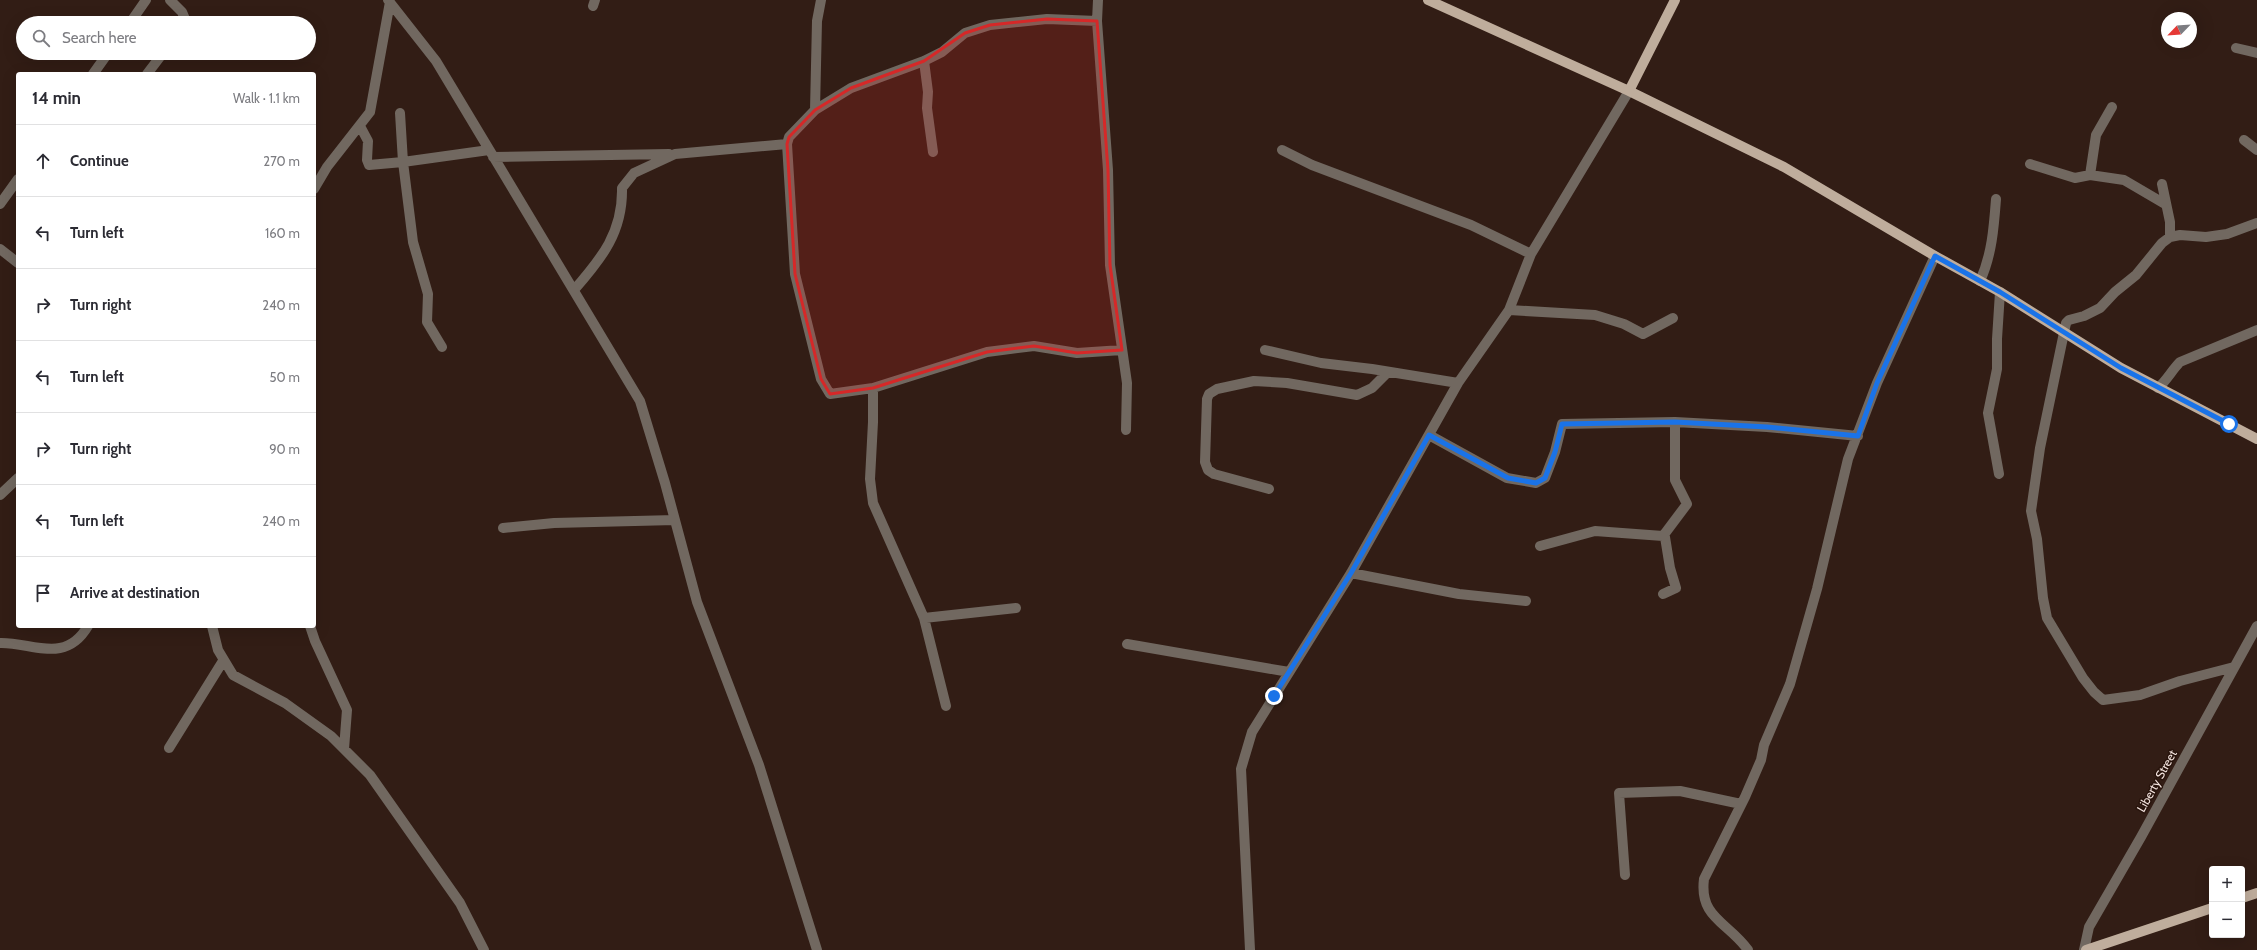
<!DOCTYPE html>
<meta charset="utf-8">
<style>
body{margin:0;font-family:Cabin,sans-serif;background:#f2f2f3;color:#2b2b33}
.controls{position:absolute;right:12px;bottom:12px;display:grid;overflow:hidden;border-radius:4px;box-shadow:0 4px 16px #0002}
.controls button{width:36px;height:36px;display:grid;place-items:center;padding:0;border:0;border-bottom:1px solid #e1e1e2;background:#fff;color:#2b2b33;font:20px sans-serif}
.compass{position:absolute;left:2161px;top:12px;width:36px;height:36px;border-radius:50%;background:#fff;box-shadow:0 4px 16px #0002;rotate:245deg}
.stop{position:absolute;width:12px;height:12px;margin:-9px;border:3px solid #1a73e8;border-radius:50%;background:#fff}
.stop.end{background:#1a73e8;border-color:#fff;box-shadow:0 1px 4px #0008}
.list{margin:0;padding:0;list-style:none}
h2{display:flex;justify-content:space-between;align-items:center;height:52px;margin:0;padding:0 16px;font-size:17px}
h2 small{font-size:13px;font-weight:400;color:#7c7c81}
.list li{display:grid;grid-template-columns:26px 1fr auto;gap:12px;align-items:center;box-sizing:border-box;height:72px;padding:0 16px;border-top:1px solid #e1e1e2}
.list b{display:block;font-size:15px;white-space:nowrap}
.list em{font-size:13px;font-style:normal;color:#7c7c81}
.icon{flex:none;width:22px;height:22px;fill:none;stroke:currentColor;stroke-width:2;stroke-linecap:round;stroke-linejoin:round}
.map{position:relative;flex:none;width:2257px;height:950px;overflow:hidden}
.search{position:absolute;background:#fff;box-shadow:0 4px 16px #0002;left:16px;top:16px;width:300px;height:44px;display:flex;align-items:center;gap:10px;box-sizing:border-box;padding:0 14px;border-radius:22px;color:#7c7c81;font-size:15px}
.panel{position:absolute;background:#fff;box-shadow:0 4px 16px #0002;left:16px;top:72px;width:300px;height:556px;border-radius:4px}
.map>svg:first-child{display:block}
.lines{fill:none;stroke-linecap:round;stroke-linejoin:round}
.minor{stroke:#716860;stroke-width:10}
.major{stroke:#bfad9c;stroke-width:10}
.route{stroke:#1a73e8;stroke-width:5}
.marked{fill:#d62828;fill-opacity:0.2;stroke:#d62828;stroke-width:3;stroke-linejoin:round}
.labels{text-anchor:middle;stroke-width:3;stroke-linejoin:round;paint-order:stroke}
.street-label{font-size:12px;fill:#f6e6e1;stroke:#28140c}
</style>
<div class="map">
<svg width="2257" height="950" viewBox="0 0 2257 950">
<rect width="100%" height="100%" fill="#321d15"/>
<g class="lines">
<!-- minor -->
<path class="minor" d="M170,0L182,12L185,19L183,23
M388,0L436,61L640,401L665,483L697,602L759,765L817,950
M821,0L817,21L815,110L851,88L924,61L942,52L965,33L990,25L1047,19L1097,21
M1098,0L1097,21L1108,170L1110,265L1127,383L1126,430
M593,6L595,0
M130,23L146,0
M2236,48L2257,53
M924,61L928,92L927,108L933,152
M93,74L108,53
M147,74L163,53
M815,110L789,137L787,144L795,274L821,379L830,394L873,388L987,352L1034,346L1077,353L1122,350
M360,126L368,141L367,160L369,165L403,162L400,113
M2244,140L2257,150
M1282,150L1312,165L1471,225L1531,254
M493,157L669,154
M2030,164L2075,178L2090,175L2124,180L2165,204
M2090,175L2096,135L2112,107
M2162,184L2170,222V237
M314,189L327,167L370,112L390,2
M0,204L18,179
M0,249L18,263
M1980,281C1992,255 1994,226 1996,199
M574,290C602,258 623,232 622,188L634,173L675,154L787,144
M1509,310L1595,315L1624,324L1643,334L1673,318
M442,347L427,322L428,294L413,242L403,162L489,150
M1265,350L1321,363L1372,369L1458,383
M873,388V422L870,479L873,503L924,618L946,706
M2158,388C2167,380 2172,370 2180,362L2257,330
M1675,422L1767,427L1858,436
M1429,435L1507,478L1536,483L1545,478L1555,452L1562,424L1675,422V480L1687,504L1663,536
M1999,474L1988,413L1997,369V339L2000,292
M1269,489L1214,474L1208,470L1205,462L1207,399L1209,394L1217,389L1254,381L1287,383L1357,395L1372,388L1388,372
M0,495L18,478
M503,528L554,523L675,520
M1540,546L1595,531L1663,536
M1351,573L1459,594L1526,601
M1663,594L1676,588L1670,568L1665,537L1663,536
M924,618L1016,608
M212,626L218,650L233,675L285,703L331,736L370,775L460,903L484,950
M310,626L315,641L347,710L344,749
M0,643C32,642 65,665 88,626
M1127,644L1289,672
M2234,667L2180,681L2140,695L2103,700L2094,692L2083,678L2047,618L2043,598L2037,539L2031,511L2040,448L2066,323L2069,320L2084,316L2100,308L2115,292L2136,275L2162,243L2170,237L2180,235L2206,237L2227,234L2257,223
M169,748L223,661
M1625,875L1619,793L1680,791L1741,804
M1250,950L1241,769L1252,732L1351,573L1458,383L1509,310L1531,254L1629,91
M1748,950C1728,922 1699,918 1704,879L1745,797L1761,760L1764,745L1790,684L1817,589L1848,459L1877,383L1935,256
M2084,950L2089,927L2141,837L2257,626"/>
<!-- major -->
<path class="major" d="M1428,0L1629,91L1784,167L1935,256L2000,292L2121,368L2257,439
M1629,91L1675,0
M2242,898L2257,893
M2086,950L2212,908"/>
</g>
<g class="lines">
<!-- route -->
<path class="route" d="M1274,696L1351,573L1429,435L1508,478L1536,483L1545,478L1555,452L1562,424L1675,422L1767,427L1858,436L1877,383L1935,256L2000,292L2121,368L2229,424"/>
</g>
<!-- marked area -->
<path class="marked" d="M1047,19L1097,21L1108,170L1110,265L1122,350L1077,353L1034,346L987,352L873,388L830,394L821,379L795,274L787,144L789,137L815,110L851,88L924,61L965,33L990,25Z"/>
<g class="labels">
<!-- street labels -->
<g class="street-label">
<text transform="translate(2157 781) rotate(-61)" y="4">Liberty Street</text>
</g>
</g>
</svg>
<div class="controls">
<button>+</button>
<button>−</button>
</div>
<svg class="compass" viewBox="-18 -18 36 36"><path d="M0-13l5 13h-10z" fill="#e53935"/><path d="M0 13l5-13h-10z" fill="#7c7c81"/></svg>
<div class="stop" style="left:2229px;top:424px"></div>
<div class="stop end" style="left:1274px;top:696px"></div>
<div class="search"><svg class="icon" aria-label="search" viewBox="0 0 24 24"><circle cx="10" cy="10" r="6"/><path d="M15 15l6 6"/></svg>Search here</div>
<section class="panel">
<h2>14 min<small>Walk · 1.1 km</small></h2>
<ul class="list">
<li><svg class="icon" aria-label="ahead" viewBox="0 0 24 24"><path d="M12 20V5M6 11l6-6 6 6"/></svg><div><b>Continue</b></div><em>270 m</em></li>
<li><svg class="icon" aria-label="left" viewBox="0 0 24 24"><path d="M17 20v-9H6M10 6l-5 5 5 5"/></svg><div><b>Turn left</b></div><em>160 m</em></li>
<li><svg class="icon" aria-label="right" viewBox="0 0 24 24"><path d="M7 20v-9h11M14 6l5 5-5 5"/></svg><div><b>Turn right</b></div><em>240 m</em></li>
<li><svg class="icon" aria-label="left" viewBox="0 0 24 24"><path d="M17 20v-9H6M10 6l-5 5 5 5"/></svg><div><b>Turn left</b></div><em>50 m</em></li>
<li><svg class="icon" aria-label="right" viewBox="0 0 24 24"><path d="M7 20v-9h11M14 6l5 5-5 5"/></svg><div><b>Turn right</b></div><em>90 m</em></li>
<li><svg class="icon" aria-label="left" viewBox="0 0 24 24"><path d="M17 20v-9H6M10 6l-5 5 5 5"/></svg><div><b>Turn left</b></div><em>240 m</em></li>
<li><svg class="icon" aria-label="arrive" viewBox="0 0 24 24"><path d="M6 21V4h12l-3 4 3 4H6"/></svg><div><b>Arrive at destination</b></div></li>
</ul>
</section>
</div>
